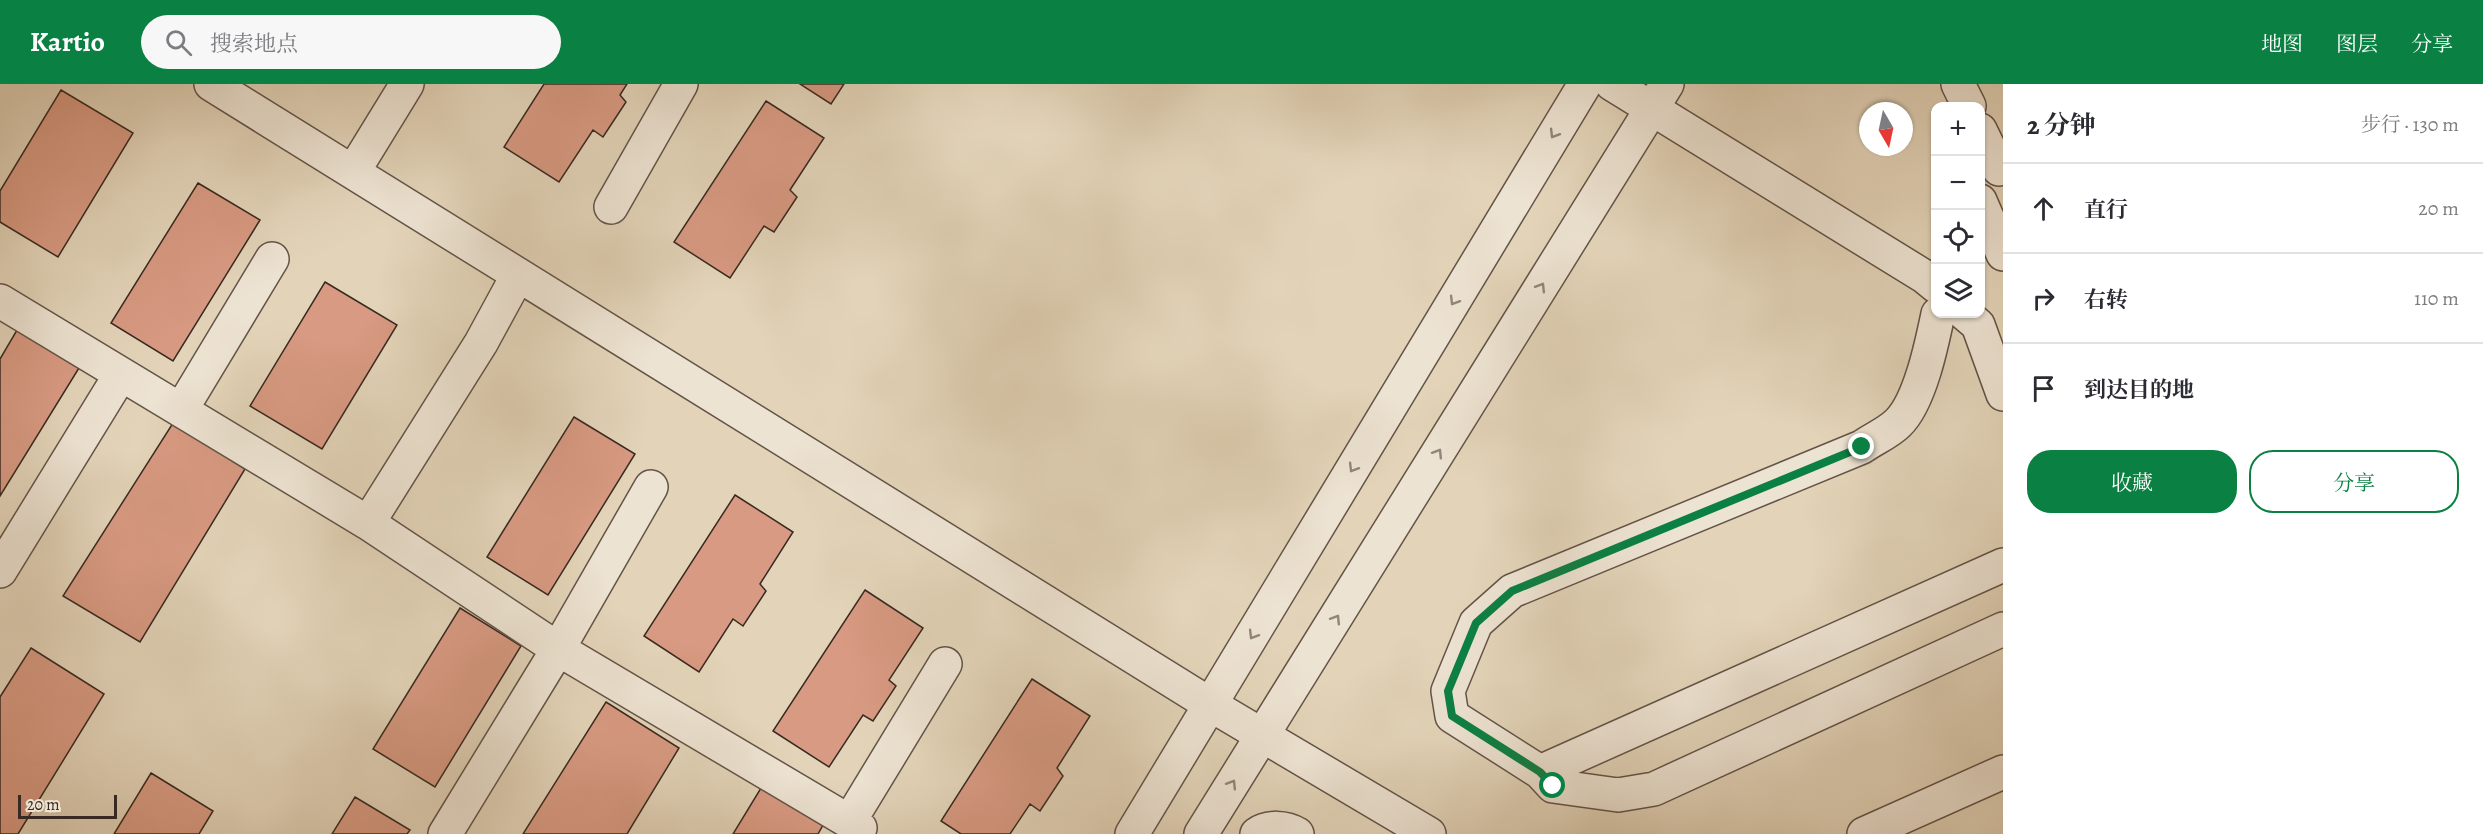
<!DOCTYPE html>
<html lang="zh">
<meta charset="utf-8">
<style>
body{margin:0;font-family:Alegreya,"Noto Serif SC",serif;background:#f7f7f7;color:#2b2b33}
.controls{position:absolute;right:18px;top:18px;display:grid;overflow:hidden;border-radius:12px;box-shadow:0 2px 4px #0004}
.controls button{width:54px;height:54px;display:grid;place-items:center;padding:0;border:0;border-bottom:2px solid #e1e1e2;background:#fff;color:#2b2b33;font:30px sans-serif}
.compass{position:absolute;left:1859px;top:18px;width:54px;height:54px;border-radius:50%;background:#fff;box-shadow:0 2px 4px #0004;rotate:171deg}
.scale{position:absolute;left:18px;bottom:15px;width:99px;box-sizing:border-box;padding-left:6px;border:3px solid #382922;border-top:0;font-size:16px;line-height:21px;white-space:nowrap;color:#382922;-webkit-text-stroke:4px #ede3d2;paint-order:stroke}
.stop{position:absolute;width:18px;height:18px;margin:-14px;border:4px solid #0b8043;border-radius:50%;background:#fff}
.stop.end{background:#0b8043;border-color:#fff;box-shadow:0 2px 6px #0008}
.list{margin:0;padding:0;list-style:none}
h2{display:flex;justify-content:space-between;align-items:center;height:78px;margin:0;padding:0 24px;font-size:26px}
h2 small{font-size:20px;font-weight:400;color:#7c7c81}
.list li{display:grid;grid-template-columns:39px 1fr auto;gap:18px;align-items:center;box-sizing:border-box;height:90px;padding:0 24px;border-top:2px solid #e1e1e2}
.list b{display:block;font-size:22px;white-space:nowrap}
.list em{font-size:20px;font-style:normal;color:#7c7c81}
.actions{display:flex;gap:12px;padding:18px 24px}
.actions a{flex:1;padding:14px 0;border:2px solid #0b8043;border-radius:24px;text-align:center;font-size:21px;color:#0b8043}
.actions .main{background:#0b8043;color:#fff}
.icon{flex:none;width:33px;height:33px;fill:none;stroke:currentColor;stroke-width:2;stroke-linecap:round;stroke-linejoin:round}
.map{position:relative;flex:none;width:2003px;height:750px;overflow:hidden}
header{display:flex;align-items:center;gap:36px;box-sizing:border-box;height:84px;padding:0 30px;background:#0b8043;color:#fff}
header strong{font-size:28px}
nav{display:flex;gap:33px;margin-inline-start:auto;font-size:21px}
.search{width:420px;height:54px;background:#f7f7f7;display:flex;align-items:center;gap:15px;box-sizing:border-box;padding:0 21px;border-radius:33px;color:#7c7c81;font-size:22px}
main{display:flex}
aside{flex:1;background:#fff}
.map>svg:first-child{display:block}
.building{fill:#d89a82;stroke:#382922;stroke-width:1.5}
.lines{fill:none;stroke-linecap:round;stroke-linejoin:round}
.minor-casing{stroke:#635448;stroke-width:36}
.tertiary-casing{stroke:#635448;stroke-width:36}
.minor{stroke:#ede3d2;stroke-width:33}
.tertiary{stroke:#ede3d2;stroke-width:33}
.oneway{stroke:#92867a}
.route{stroke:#0b8043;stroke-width:8}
</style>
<header>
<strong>Kartio</strong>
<div class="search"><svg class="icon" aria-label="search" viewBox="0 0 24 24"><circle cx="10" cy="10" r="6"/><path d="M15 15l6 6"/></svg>搜索地点</div>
<nav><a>地图</a><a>图层</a><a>分享</a></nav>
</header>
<main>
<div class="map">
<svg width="2003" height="750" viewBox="0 0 2003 750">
<rect width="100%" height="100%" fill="#e3d4b9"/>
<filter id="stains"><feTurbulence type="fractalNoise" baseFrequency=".00333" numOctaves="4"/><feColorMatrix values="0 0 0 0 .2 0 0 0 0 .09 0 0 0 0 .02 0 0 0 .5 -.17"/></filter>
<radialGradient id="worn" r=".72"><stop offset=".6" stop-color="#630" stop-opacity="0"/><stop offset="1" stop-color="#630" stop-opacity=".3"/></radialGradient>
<!-- building -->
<path class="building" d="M544,0H627L620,11L626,18L603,53L593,46L559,98L504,63Z
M800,0H844L831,20Z
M61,6L133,49L58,173L0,138V107Z
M766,17L824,54L790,106L797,113L774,148L764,142L730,194L674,158Z
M198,99L260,136L173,277L111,239Z
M325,198L397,241L322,365L250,322Z
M17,246L79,284L0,412V275Z
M574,333L635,370L548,511L487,473Z
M173,339L245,385L140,558L63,512Z
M735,411L793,448L760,500L766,507L743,542L733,535L699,588L644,552Z
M865,506L923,544L889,596L896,602L873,637L863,631L829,683L773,647Z
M460,524L521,562L435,703L373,665Z
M31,564L104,610L18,750H0V613Z
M1032,595L1090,632L1057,684L1063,692L1040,727L1030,720L1010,750H961L941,737Z
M606,618L679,664L627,750H523Z
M151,689L213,727L199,750H114Z
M761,704L823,741L818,750H733Z
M355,713L410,746L407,750H332Z"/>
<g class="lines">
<defs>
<path id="minor" d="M211,0L1211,621L1429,750
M1612,0L1925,193L1936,202
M1958,0L1969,22
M1980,46L1999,85
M353,88L407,0
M1980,117L2003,170
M611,123L681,0
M0,217L368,439L481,259L518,191
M1965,230L1978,241L2003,310
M181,326L272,175
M368,439L558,565L860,744L857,750
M2003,481L1540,688L1553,702L1618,711L1654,705L2003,545
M0,487L121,290
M1540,688L1452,632L1448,607L1476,539L1512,507L1862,363C1873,355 1888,349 1898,339C1920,318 1932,259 1938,230
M849,738L945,580
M445,750L558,565L651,403
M1257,750C1268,742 1286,743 1297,750
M1864,750L2003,688"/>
<path id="tertiary" d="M1132,750L1585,0
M1201,750L1667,0"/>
</defs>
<!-- minor casing -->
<use href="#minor" class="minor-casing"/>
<!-- tertiary casing -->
<use href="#tertiary" class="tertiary-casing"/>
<!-- minor -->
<use href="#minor" class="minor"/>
<!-- tertiary -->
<use href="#tertiary" class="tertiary"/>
</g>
<!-- one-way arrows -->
<defs><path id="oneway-chevron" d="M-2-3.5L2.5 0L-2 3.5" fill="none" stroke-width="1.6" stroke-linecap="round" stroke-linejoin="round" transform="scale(1.5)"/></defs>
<g class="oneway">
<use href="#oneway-chevron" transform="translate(1554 50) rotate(121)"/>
<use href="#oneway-chevron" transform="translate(1541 203) rotate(-58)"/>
<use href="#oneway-chevron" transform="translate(1454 217) rotate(121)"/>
<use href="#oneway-chevron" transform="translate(1438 369) rotate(-58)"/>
<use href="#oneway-chevron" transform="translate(1353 384) rotate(121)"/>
<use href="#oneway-chevron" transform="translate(1336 535) rotate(-58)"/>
<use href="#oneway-chevron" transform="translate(1253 551) rotate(121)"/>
<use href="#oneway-chevron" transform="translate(1232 700) rotate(-58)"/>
</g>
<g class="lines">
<!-- route -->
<path class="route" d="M1553,702L1540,688L1452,632L1448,607L1476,539L1512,507L1862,363"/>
</g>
<rect width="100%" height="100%" filter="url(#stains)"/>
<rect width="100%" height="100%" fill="url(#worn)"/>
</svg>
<div class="controls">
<button>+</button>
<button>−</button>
<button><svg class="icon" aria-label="locate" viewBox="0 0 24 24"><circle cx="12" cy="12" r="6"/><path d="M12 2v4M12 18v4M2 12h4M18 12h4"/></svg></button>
<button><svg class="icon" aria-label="layers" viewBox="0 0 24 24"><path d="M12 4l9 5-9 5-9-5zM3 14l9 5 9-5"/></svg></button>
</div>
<svg class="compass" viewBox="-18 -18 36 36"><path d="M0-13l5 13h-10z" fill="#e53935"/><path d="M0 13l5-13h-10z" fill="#7c7c81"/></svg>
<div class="scale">20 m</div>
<div class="stop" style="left:1553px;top:702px"></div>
<div class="stop end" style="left:1862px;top:363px"></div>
</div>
<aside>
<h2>2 分钟<small>步行 · 130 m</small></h2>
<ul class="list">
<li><svg class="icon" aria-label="ahead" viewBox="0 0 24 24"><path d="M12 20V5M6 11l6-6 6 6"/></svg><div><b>直行</b></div><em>20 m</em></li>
<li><svg class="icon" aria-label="right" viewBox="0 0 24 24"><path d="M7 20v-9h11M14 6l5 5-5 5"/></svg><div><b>右转</b></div><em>110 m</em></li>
<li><svg class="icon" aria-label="arrive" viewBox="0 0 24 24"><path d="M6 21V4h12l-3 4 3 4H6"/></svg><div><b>到达目的地</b></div></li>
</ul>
<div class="actions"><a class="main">收藏</a><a>分享</a></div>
</aside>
</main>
